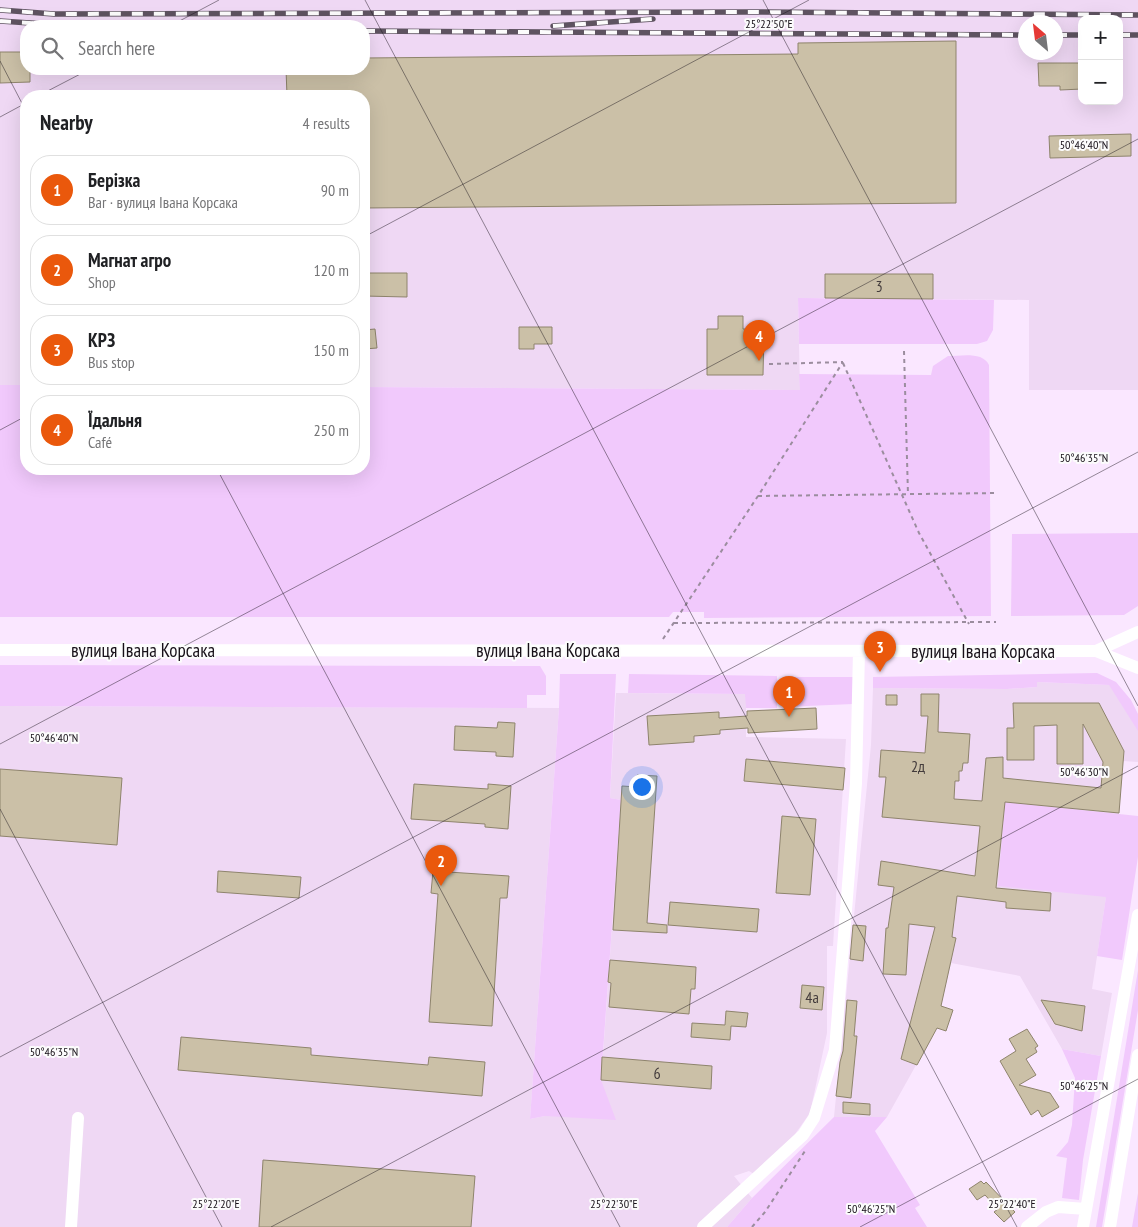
<!DOCTYPE html>
<meta charset="utf-8">
<style>
body{margin:0;font-family:"PT Sans Narrow",sans-serif;background:#f2f2f2;color:#202124}
.controls{position:absolute;right:15px;top:15px;display:grid;overflow:hidden;border-radius:10px;box-shadow:0 5px 20px #0002}
.controls button{width:45px;height:45px;display:grid;place-items:center;padding:0;border:0;border-bottom:1px solid #e0e0e0;background:#fff;color:#202124;font:25px sans-serif}
.compass{position:absolute;left:1018px;top:15px;width:45px;height:45px;border-radius:50%;background:#fff;box-shadow:0 5px 20px #0002;rotate:332deg}
.you{position:absolute;left:641px;top:786px;width:18px;height:18px;margin:-12px;border:4px solid #fff;border-radius:50%;background:#1a73e8;box-shadow:0 0 0 8px #1a73e833}
.badge{display:grid;place-items:center;width:32px;height:32px;border-radius:50%;background:#ea580c;color:#fff;font-size:16px;font-weight:700}
.pin{position:absolute;translate:-50% -41px;filter:drop-shadow(0 1px 2px #0008)}
.pin::after{content:'';position:absolute;top:26px;width:18px;height:15px;background:inherit;clip-path:polygon(0 0,100% 0,50% 100%)}
.list{margin:0;padding:0;list-style:none}
h2{display:flex;justify-content:space-between;align-items:center;height:65px;margin:0;padding:0 20px;font-size:21px}
h2 small{font-size:16px;font-weight:400;color:#757577}
.list li{display:grid;grid-template-columns:32px 1fr auto;gap:15px;align-items:center;box-sizing:border-box;height:70px;margin:0 10px 10px;padding:0 10px;border:1px solid #e0e0e0;border-radius:20px}
.list b{display:block;font-size:19px;white-space:nowrap}
.list p{margin:0;font-size:16px;white-space:nowrap;color:#757577}
.list em{font-size:16px;font-style:normal;color:#757577}
.icon{flex:none;width:28px;height:28px;fill:none;stroke:currentColor;stroke-width:2;stroke-linecap:round;stroke-linejoin:round}
.map{position:relative;flex:none;width:1138px;height:1227px;overflow:hidden}
.search{position:absolute;background:#fff;box-shadow:0 5px 20px #0002;left:20px;top:20px;width:350px;height:55px;display:flex;align-items:center;gap:12px;box-sizing:border-box;padding:0 18px;border-radius:20px;color:#757577;font-size:19px}
.panel{position:absolute;background:#fff;box-shadow:0 5px 20px #0002;left:20px;top:90px;width:350px;height:385px;border-radius:20px}
.map>svg:first-child{display:block}
.built{fill:#efd8f4;fill-rule:evenodd}
.green{fill:#f1c9fc}
.building{fill:#cbc0a7;stroke:#8e846c}
.lines{fill:none;stroke-linecap:round;stroke-linejoin:round}
.path{stroke:#9b8d9e;stroke-width:2;stroke-dasharray:4 4;stroke-linecap:butt}
.minor{stroke:#fff;stroke-width:12}
.rail-casing{stroke:#5e5360;stroke-width:5.5}
.rail{stroke:#fcfcfc;stroke-width:4;stroke-dasharray:11;stroke-linecap:butt}
.ticks{fill:none;stroke:#171018;stroke-width:1;stroke-opacity:0.45}
.labels{text-anchor:middle;stroke-width:4;stroke-linejoin:round;paint-order:stroke}
.number-label{font-size:16px;fill:#443c3c}
.street-label{font-size:19px;fill:#171018;stroke:#fcfcfc}
.ticks-label{font-size:12px;text-anchor:middle;fill:#171018;stroke:#fcfcfc;stroke-width:4;stroke-linejoin:round;paint-order:stroke}
</style>
<div class="map">
<svg width="1138" height="1227" viewBox="0 0 1138 1227">
<rect width="100%" height="100%" fill="#fae7ff"/>
<!-- built -->
<path class="built" d="M0,0H1138V390H1029V300L825,298L798,299L800,390L364,387V96H26V385H0ZM1082,19H1119V101H1082ZM1026,22H1056V52H1026ZM26,26H364V69H26Z
M1037,682L1110,685L1138,729V762L1123,761L1119,813L1092,989L1112,993L1101,1056L1062,1049L1020,976L951,963L934,1033L887,1117H834L871,745L873,688L1007,689L1037,687Z
M616,693L746,694V737L846,739L833,946H827V1033L810,1113L793,1137L754,1174L749,1171L734,1176L752,1198L727,1227H0V706L559,708L530,1119L545,1116L601,1083L621,800L610,798Z"/>
<!-- green -->
<path class="green" d="M798,298L994,300L993,330L987,341L977,344H799Z
M948,356C960,356 983,351 989,365L991,616L704,618V612H673L669,617H0V385H26V469H364V387L800,390L799,374L931,375L933,366Z
M1138,533V606L1124,615L1011,616L1012,534Z
M0,665L540,666L546,676V695H527V708L0,706Z
M1097,673L1116,682L1131,700L1138,714V731L1109,685L1037,682V687L1007,689L873,688V677Z
M560,674H616L610,798L621,800L601,1080L616,1120L545,1116L530,1119L559,708Z
M629,674L777,676V708H746L745,694L628,693Z
M784,677H853V704L784,707Z
M1005,802L1138,816V857L1122,960L1097,956L1106,897L998,886Z
M1138,970V1010L1102,1227H1096Z
M1062,1049L1101,1056L1083,1160L1079,1200L1062,1198L1067,1158L1056,1156L1068,1142L1072,1125L1075,1078Z
M834,1117H887L875,1131L920,1205L915,1208L927,1227H727L752,1198Z
M1138,1193V1227H1132Z"/>
<!-- building -->
<path class="building" d="M956,41V203L364,208V96H287L286,69H364V58L798,54V43Z
M0,52H26V69H30V82L0,83Z
M1038,63H1082V89L1060,90V86H1039Z
M1131,134V156L1050,158L1049,136Z
M364,273H407V297L364,296Z
M825,274H933V299L825,298Z
M718,316H743V329H764L763,375H707V329H718Z
M519,327H552V344H534V349H519Z
M375,329L377,348L364,349V330Z
M921,694H939L938,732L970,734L968,763H963L962,771H959V781H955L954,799L982,801L986,758L1003,757V778L1101,788L1103,762L1083,724V764H1057V725L1034,726V760H1007V728H1014L1013,703H1099L1124,751L1119,813L1005,802L996,888L1051,893L1050,911L1006,908V902L957,896L952,937L956,938L941,1006L953,1010L946,1031L937,1028L917,1065L901,1059L935,927L909,924L906,975L883,974L886,928H888L894,887L878,885L881,861L975,876L980,826L882,817L886,777H879L881,750L925,753L928,716H921Z
M886,695H897V705H886Z
M816,708L817,729L748,733V728L720,730V734L694,736V742L649,745L647,716L719,712V718L747,716V711Z
M498,722L515,723L513,757L496,756V752L454,750L455,726L497,728Z
M746,759L845,768L843,790L744,781Z
M0,769L122,778L117,845L0,836Z
M637,775L657,776L647,923L667,925V933L613,930L622,786L637,787Z
M414,784L488,789V784L511,786L508,829L485,827V824L411,819Z
M782,816L816,819L810,895L776,893Z
M218,871L301,877L299,898L217,892Z
M433,871L509,876L507,898H500L492,1026L429,1022L438,894L431,893Z
M670,902L759,909L757,932L668,925Z
M853,925L866,926L863,961L850,959Z
M610,960L696,967L695,989H691L689,1014L609,1007L611,983L608,982Z
M802,985L824,987L822,1010L800,1008Z
M847,1000L857,1001L854,1036H857L851,1098L836,1096L840,1062L843,1051Z
M1041,1000L1085,1006L1082,1031L1055,1024Z
M726,1011L748,1013L746,1027L731,1026L730,1040L691,1037L692,1023L725,1025Z
M1027,1029L1038,1046L1035,1048L1037,1052L1026,1059L1036,1075L1019,1085L1050,1093L1059,1107L1042,1117L1038,1110L1031,1115L1000,1061L1016,1051L1009,1039Z
M181,1037L311,1048V1055L428,1065L429,1057L485,1062L482,1096L178,1070Z
M602,1057L712,1066L711,1089L601,1080Z
M843,1102L870,1104V1115L843,1113Z
M263,1160L475,1176L471,1227H259Z
M981,1181L984,1184L986,1182L1015,1212L1004,1222L994,1212L998,1209L985,1195L977,1200L969,1189Z"/>
<g class="lines">
<!-- path -->
<path class="path" d="M904,351L908,495
M843,363L919,533L969,624
M769,364L843,362
M758,496L997,493
M674,623L996,622
M663,639L758,496L843,362
M752,1227L765,1212L805,1151"/>
<!-- minor -->
<path class="minor" d="M0,650L1096,651L1138,668
M1096,651L1138,632
M71,1227L78,1118
M703,1227L803,1135L814,1118L835,1050L856,783L859,651
M1027,1227L1046,1212L1058,1207L1086,1209
M1083,1227L1138,915
M1110,1227L1138,1055"/>
<defs>
<path id="rail" d="M0,10L54,14L748,12L1138,15
M0,21L75,26
M553,26L653,19
M364,31L1026,35
M1056,35H1082
M1119,35H1138"/>
</defs>
<!-- rail casing -->
<use href="#rail" class="rail-casing"/>
<!-- rail -->
<use href="#rail" class="rail"/>
</g>
<!-- ticks -->
<path class="ticks" d="M365,0L1017,1227M763,0L1138,706M170,26L219,0M0,61L26,111M38,96L90,69M0,117L26,103M364,237L809,0M0,430L26,416M217,469L620,1227M0,744L1138,139M0,809L222,1227M0,1057L1138,452M271,1227L1138,766M860,1227L1138,1079"/>
<g class="labels">
<!-- number labels -->
<g class="number-label">
<text x="879" y="292">3</text>
<text x="918" y="772">2д</text>
<text x="812" y="1003">4а</text>
<text x="657" y="1079">6</text>
</g>
<!-- street labels -->
<g class="street-label">
<text x="143" y="657">вулиця Івана Корсака</text>
<text x="548" y="657">вулиця Івана Корсака</text>
<text x="983" y="658">вулиця Івана Корсака</text>
</g>
</g>
<g class="ticks-label">
<text x="769" y="28">25°22'50"E</text>
<text x="1084" y="149">50°46'40"N</text>
<text x="1084" y="462">50°46'35"N</text>
<text x="54" y="742">50°46'40"N</text>
<text x="1084" y="776">50°46'30"N</text>
<text x="54" y="1056">50°46'35"N</text>
<text x="1084" y="1090">50°46'25"N</text>
<text x="216" y="1208">25°22'20"E</text>
<text x="614" y="1208">25°22'30"E</text>
<text x="1012" y="1208">25°22'40"E</text>
<text x="871" y="1213">50°46'25"N</text>
</g>
</svg>
<div class="controls">
<button>+</button>
<button>−</button>
</div>
<svg class="compass" viewBox="-18 -18 36 36"><path d="M0-13l5 13h-10z" fill="#e53935"/><path d="M0 13l5-13h-10z" fill="#757577"/></svg>
<div class="you"></div>
<div class="pin badge" style="left:789px;top:717px">1</div>
<div class="pin badge" style="left:441px;top:886px">2</div>
<div class="pin badge" style="left:880px;top:672px">3</div>
<div class="pin badge" style="left:759px;top:361px">4</div>
<div class="search"><svg class="icon" aria-label="search" viewBox="0 0 24 24"><circle cx="10" cy="10" r="6"/><path d="M15 15l6 6"/></svg>Search here</div>
<section class="panel">
<h2>Nearby<small>4 results</small></h2>
<ul class="list">
<li><span class="badge">1</span><div><b>Берізка</b><p>Bar · вулиця Івана Корсака</p></div><em>90 m</em></li>
<li><span class="badge">2</span><div><b>Магнат агро</b><p>Shop</p></div><em>120 m</em></li>
<li><span class="badge">3</span><div><b>КРЗ</b><p>Bus stop</p></div><em>150 m</em></li>
<li><span class="badge">4</span><div><b>Їдальня</b><p>Café</p></div><em>250 m</em></li>
</ul>
</section>
</div>
